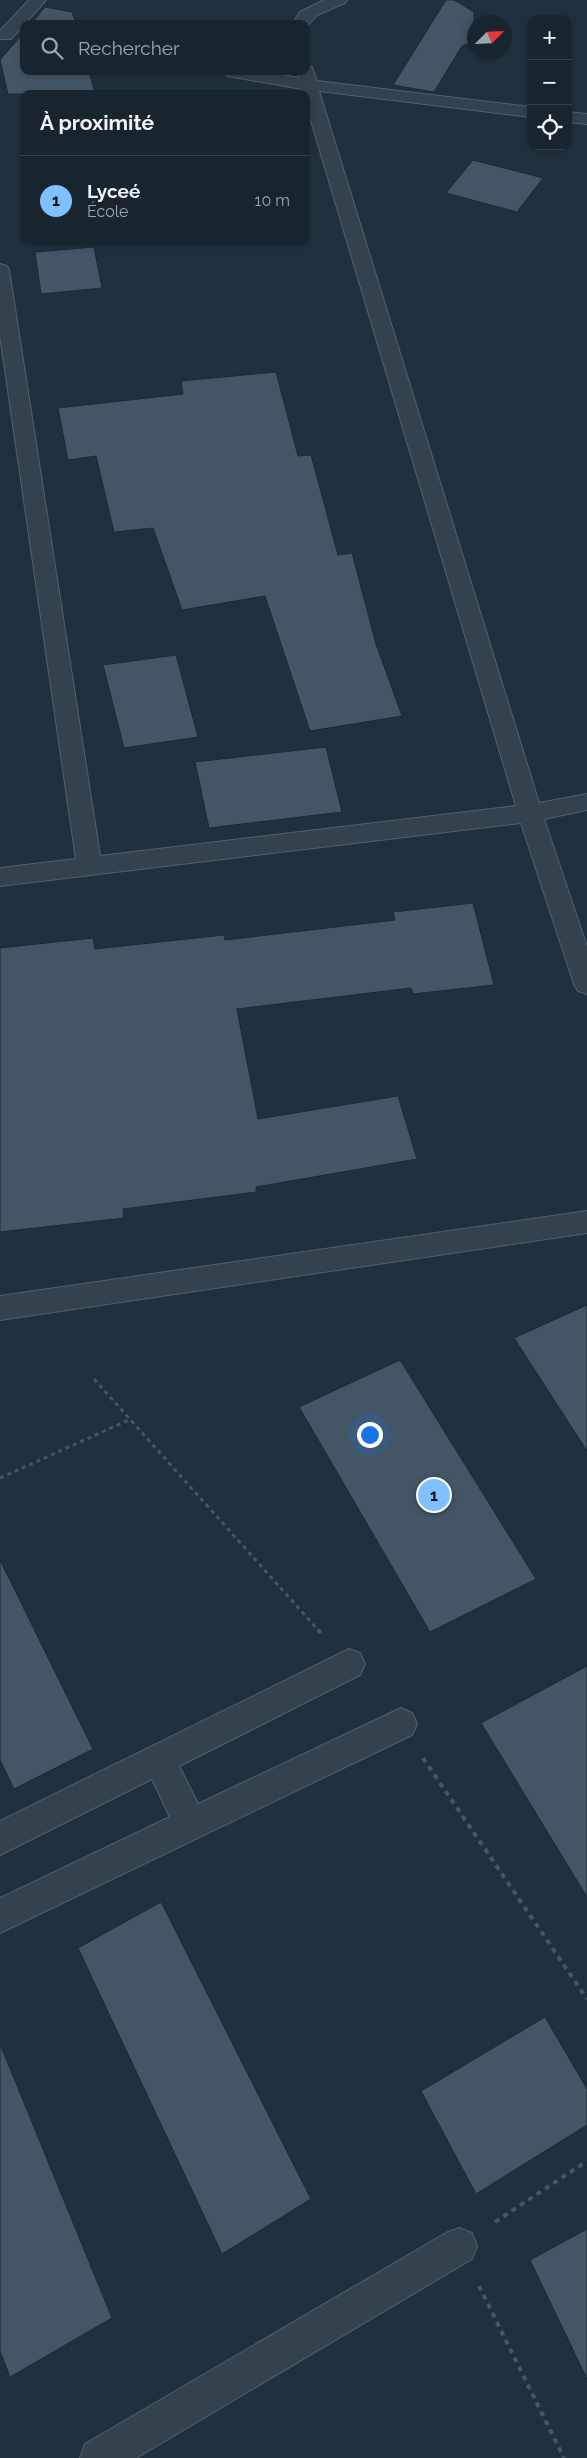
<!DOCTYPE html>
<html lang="fr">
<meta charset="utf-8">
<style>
body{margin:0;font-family:Raleway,sans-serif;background:#25313a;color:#f1f3f6}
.controls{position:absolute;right:15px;top:15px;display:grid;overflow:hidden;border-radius:10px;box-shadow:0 2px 8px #0003}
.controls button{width:45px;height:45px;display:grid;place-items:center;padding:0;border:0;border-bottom:1px solid #36424a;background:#18252e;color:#f1f3f6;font:25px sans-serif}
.compass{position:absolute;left:467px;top:15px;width:45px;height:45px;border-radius:50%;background:#18252e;box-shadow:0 2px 8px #0003;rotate:66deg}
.you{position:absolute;left:369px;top:1434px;width:18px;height:18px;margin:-12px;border:4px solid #fff;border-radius:50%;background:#1a73e8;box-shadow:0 0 0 8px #1a73e833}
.badge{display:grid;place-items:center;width:32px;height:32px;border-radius:50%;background:#7fc0ff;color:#111;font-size:16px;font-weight:700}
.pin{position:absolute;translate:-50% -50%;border:2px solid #fff;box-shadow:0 1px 5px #0006}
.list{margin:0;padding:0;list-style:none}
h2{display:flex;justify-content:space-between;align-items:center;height:65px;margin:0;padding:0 20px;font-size:21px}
h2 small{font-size:16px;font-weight:400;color:#9fa5aa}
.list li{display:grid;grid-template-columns:32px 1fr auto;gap:15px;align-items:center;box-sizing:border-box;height:90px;padding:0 20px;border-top:1px solid #36424a}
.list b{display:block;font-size:19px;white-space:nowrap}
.list p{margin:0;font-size:16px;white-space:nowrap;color:#9fa5aa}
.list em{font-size:16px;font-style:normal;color:#9fa5aa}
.icon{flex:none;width:28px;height:28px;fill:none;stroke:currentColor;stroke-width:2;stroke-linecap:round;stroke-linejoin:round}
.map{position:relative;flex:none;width:587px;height:2458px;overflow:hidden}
.search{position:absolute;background:#18252e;box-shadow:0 2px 8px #0003;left:20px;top:20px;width:290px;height:55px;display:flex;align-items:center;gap:12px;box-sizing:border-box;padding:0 18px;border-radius:10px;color:#9fa5aa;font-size:19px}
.panel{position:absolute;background:#18252e;box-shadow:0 2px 8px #0003;left:20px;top:90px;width:290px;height:155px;border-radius:10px}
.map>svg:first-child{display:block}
.building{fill:#445665;stroke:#1c2935}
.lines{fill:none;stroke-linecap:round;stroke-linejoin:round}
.street-casing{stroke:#53606c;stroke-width:2}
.path-far1{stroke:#405b5b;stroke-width:3;stroke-dasharray:4 4;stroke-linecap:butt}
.path{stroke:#405b5b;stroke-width:4;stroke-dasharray:5 5;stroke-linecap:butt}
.street{fill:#34424e;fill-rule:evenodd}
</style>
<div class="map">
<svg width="587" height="2458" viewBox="0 0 587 2458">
<rect width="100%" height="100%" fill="#20313e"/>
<!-- building -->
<path class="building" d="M446,0H454L474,12V41L462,46L434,92L393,85Z
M45,7L72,12L76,24H31Z
M24,32V71H89L95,94H8L0,60Z
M473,160L543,178L517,212L446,193Z
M94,247L102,288L41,294L35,252Z
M276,372L298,456L311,455L338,555L352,553L376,644L402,716L310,731L265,596L182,610L153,528L114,532L96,456L68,460L58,408L183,394L181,381Z
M176,655L198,737L124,748L103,665Z
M326,747L342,812L209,828L195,762Z
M473,903L494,985L413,994L411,988L237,1009L258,1119L398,1096L417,1159L256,1187V1192L123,1209L124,1218L0,1232V948L93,938L95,949L224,935L225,940L395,920L393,912Z
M587,1305V1451L514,1338Z
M400,1360L536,1579L430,1632L299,1407Z
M0,1560L93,1749L14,1789L0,1760Z
M587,1666V1897L481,1723Z
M161,1902L311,2199L222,2254L78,1948Z
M545,2017L587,2089V2125L476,2194L421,2091Z
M0,2044L112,2318L10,2377L0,2351Z
M587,2229V2379L530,2260Z"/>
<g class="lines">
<defs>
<path id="street" d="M29,0H46L11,39H0V31Z
M324,0H347L345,3L317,15L306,27V24H292L300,12Z
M306,66L312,67L317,81L531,107V117L319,91L539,803L587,794V810L544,819L587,947V994L578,991L574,984L521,823L0,886V868L76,859L0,335V264L7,266L9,270L100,856L516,806L306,104V94H303L302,89L228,76L220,71H259L299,78L298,71H306Z
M568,112L587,114V124L568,122Z
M587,1211V1233L0,1320V1296Z
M349,1649L360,1653L365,1664L360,1675L179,1766L198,1804L401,1708L412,1713L417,1724L412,1735L0,1933V1898L170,1817L152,1779L0,1855V1821Z
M459,2228L472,2233L477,2246L472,2259L136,2458H80L85,2444L446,2233Z"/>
</defs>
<!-- street casing -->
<use href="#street" class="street-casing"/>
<!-- path-far1 -->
<path class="path-far1" d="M94,1379L319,1631
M0,1478L131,1419"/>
<!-- path -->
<path class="path" d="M318,1630L321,1633
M423,1758L587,1999
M495,2222L587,2161
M479,2286L564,2458"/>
<!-- street -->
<use href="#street" class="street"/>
</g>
</svg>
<div class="controls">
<button>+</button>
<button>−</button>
<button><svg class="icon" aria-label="locate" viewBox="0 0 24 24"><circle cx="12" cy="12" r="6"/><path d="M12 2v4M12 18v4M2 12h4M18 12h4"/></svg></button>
</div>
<svg class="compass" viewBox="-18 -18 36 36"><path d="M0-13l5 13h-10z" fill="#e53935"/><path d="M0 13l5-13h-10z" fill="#9fa5aa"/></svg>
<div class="you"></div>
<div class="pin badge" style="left:434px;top:1495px">1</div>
<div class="search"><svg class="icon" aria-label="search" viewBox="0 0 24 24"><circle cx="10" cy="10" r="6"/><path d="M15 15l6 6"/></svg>Rechercher</div>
<section class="panel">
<h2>À proximité<small></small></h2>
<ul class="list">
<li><span class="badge">1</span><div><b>Lyceé</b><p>École</p></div><em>10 m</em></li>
</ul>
</section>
</div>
